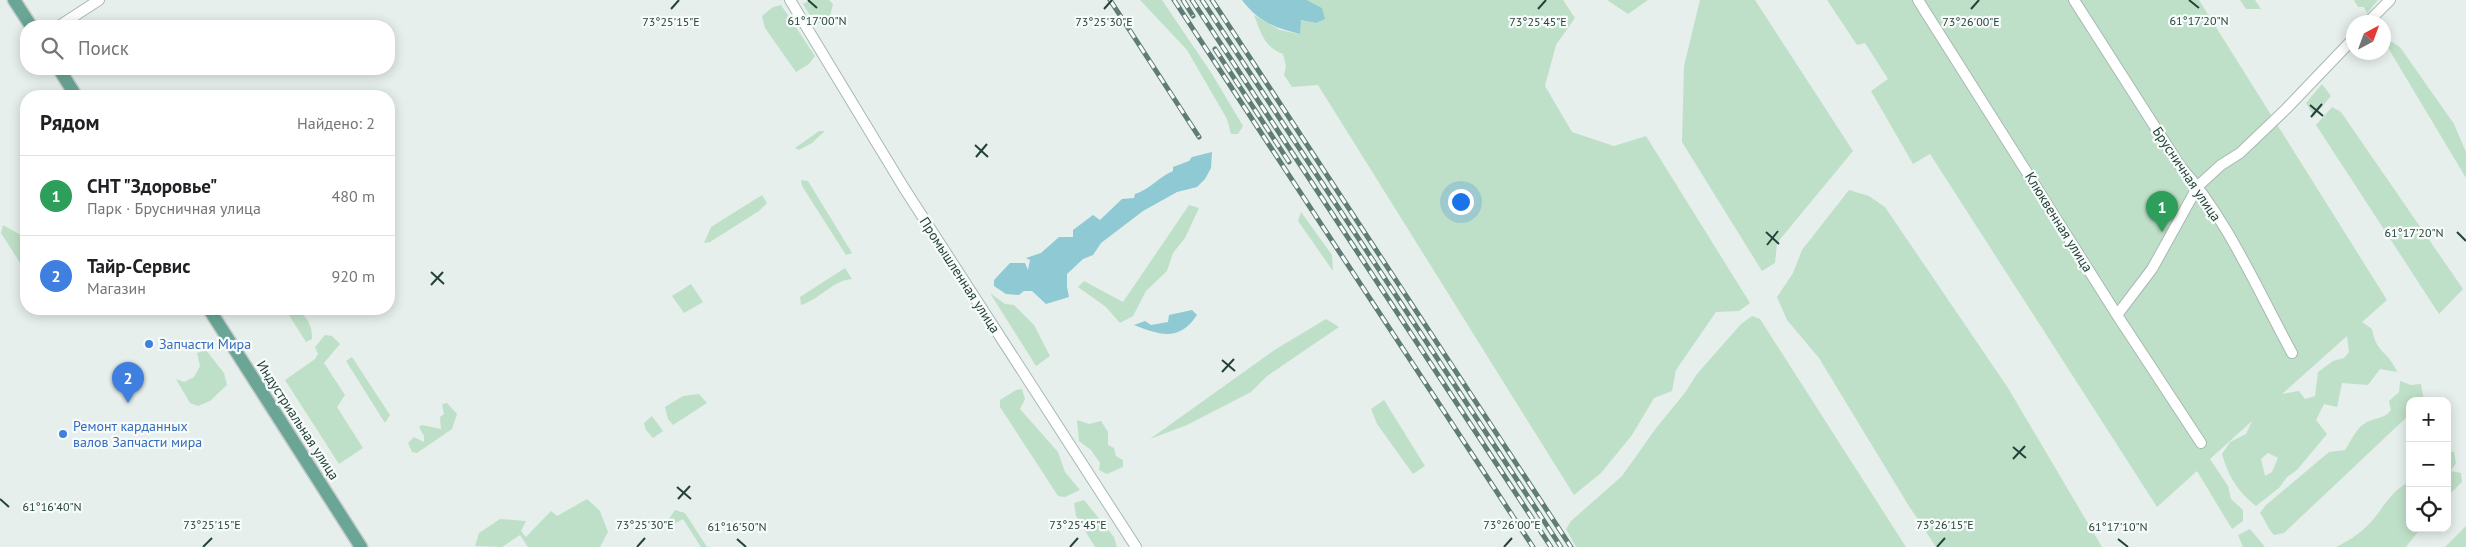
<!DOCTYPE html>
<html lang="ru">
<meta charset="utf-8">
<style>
body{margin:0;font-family:"PT Sans",sans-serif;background:#f6f6f6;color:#202124}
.controls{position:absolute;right:15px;bottom:15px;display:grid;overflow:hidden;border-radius:10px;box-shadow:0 2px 12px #0003}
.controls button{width:45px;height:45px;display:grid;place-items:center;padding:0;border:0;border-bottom:1px solid #e0e0e0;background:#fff;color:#202124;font:25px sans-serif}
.compass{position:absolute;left:2346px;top:15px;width:45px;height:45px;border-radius:50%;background:#fff;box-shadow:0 2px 12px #0003;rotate:41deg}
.you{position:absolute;left:1460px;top:201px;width:18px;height:18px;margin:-12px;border:4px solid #fff;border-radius:50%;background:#1a73e8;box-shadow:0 0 0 8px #1a73e833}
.badge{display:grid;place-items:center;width:32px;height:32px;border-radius:50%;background:#0b8043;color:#fff;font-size:16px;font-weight:700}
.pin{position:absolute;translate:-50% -41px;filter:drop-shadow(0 1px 2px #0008)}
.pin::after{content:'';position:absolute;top:26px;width:18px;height:15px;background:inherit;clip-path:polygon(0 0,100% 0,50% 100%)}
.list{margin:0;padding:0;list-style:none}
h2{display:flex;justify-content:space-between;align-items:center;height:65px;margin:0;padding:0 20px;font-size:21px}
h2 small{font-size:16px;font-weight:400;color:#757577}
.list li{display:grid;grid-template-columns:32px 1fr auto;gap:15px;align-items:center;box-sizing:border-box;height:80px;padding:0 20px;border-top:1px solid #e0e0e0}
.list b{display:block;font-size:19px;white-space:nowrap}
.list p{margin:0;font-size:16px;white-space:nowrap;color:#757577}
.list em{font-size:16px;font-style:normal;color:#757577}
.icon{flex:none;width:28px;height:28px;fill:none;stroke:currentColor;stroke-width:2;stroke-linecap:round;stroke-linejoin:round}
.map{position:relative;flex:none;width:2466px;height:547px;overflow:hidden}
.search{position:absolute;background:#fff;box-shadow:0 2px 12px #0003;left:20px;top:20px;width:375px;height:55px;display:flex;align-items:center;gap:12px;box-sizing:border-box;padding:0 18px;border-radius:20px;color:#757577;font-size:19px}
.panel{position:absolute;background:#fff;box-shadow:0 2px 12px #0003;left:20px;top:90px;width:375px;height:225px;border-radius:20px}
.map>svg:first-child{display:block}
.green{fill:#bfe0c8;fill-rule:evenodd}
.water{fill:#8ec9d4}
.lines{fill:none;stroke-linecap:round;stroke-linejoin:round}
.minor-casing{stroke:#a8b8b2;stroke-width:12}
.major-casing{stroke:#c2cac8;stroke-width:15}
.minor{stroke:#fff;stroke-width:10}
.major{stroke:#6aa596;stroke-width:12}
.rail-casing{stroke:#5f7d75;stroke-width:5}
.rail{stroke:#f7fbf9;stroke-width:3;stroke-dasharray:9;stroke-linecap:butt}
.ticks{fill:none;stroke:#24423a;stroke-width:2}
.shop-dot{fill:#3f7fe0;stroke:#f7fbf9;stroke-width:2}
.labels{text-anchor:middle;stroke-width:4.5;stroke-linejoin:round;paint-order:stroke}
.street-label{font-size:14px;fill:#24423a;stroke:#f7fbf9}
.shop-label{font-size:14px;fill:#366cbe;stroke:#f7fbf9;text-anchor:start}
.ticks-label{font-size:12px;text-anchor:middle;fill:#24423a;stroke:#f7fbf9;stroke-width:4.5;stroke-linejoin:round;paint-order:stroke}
</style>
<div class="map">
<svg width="2466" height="547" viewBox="0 0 2466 547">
<rect width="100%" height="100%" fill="#e6efeb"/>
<!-- green -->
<path class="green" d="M811,0H829L833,4L829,20L823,24L814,22L803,4Z
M1140,0H1162L1212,74L1243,126L1238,134H1231L1227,119L1187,50Z
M1307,0H1563L1575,18L1556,45L1545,86L1572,132L1614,146L1646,136L1750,303L1739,311L1716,312L1676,370L1672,391L1654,398L1632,435L1601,473L1574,495L1318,85L1292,87L1284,75L1286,66L1283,54C1264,47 1261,33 1254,15L1280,30L1299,34L1301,20L1316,23L1322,8Z
M1607,0H1648L1628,14Z
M1700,0H1755L1853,151L1777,243L1775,263L1762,271L1682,142L1684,66Z
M1827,0H2199L2387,300L2362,322L2372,329C2376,354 2389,351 2397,372L2380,369L2368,385L2342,383L2337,407L2324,404L2316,420L2327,434L2297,470L2287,477L2279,488L2256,506C2238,492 2228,476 2222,454L2230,442L2246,434L2252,421L2210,459L2228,486L2231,499L2243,510V521L2232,529L2197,471L2157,507L1930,154L1913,164L1871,91L1888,79L1865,43L1857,45ZM2347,336L2349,352L2344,358L2333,361L2318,372L2315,396L2305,399L2299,391L2282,394ZM2268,453L2278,458L2272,472L2265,476L2261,459Z
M2240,0H2255L2261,9H2246Z
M2354,0H2378L2367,13L2364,7H2358Z
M781,5L815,56L809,64L796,72L765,28L762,16L773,7Z
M2384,37L2400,47L2454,124L2466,152V178L2384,41Z
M2322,84L2331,96L2314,116L2306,103Z
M2332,107L2341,112L2463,289L2439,314L2316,125Z
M819,131H825L812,143L799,150L795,148Z
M801,180L808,181L852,253L846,255L802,186Z
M1849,190L1869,196L1885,207L2008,388L2102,547H1936L1907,503L1819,358L1787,320L1777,297L1793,273L1802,250Z
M762,195L767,203L759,211L710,242L704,243L711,227Z
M1189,205L1199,208L1185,238L1173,253L1167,271L1146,291L1133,316L1120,323L1106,307L1078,287L1084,281L1123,302Z
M1301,212L1332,255L1333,271L1298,221Z
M3,225L26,238V272L1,233Z
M845,268L852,279C833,280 819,300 801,305L800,297Z
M691,284L703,302L684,313L672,296Z
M990,293L1005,304L1014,305L1034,325L1050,356L1036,366Z
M285,309C303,309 313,322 312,339L306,342Z
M1752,316L1760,319L1906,547H1576L1566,529L1571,521L1622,476L1656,428L1684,394L1697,374L1741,324Z
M1326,319L1339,327L1267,376L1251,392L1187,425L1150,439L1276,349Z
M325,335L332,336L340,344L324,363L345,395L337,407L363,448L339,464L285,380L315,359L318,354L315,347Z
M206,350L224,373L227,385L210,401L198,406L190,403L176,379L184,382L194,377L200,366L197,353Z
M352,357L390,415L385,423L346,361Z
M2400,381L2411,385L2421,384L2424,401H2410V414L2284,533L2274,535C2267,528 2266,521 2260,513L2266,505L2329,452L2345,450C2352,439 2356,428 2367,422C2377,417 2384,419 2391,410L2389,401L2399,392Z
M1022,389L1025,399L1020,409L1058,452L1065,472L1080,490L1065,497L1058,496L1000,407V400L1016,390Z
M699,394L707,403L673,425L668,419L665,407L683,396Z
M1384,400L1425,466L1413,474L1377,424L1371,409Z
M447,403L457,414L452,429L417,453L412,452L408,443L414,437L424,442V436L419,427L422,425L441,429L440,417L444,414L442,404Z
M652,416L663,431L653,438L646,430L644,423Z
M1077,420L1089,424L1101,421L1108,432V445L1114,448L1116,456L1123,460V467L1107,474L1099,470L1100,463L1091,450L1079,441Z
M2447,452H2454L2456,463L2451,471L2461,473L2462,482L2447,497Z
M2410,482V528H2421L2406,547H2336C2348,541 2360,534 2369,524C2383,510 2390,490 2410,482Z
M587,499L600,511L608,532L600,547H528L520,535L502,547L475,546L479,533L500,519L526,521L521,531L526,537L551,511L557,516Z
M1084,500L1114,537L1117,547H1095L1076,516L1074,503Z
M675,510L685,513L707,547H701L683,519L669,527L668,520Z
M2466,526V547H2445Z
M2250,529L2265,547H2243L2238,535Z"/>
<!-- water -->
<path class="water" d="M1242,0H1307L1322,8L1325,19L1316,23L1301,20L1300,34C1274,28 1258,21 1242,0Z
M1212,152L1211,168L1205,179L1197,187L1177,192L1143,211L1101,243L1093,255L1083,259L1067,274V287L1069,297L1046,304L1032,291H1024L1019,295L1006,294L994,286V280L1010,263H1025L1028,270L1030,260L1026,258L1041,253L1059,237H1073V230L1093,215L1100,220L1122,199L1134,198L1135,194C1149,190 1159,177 1173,171V167L1189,161L1192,157Z
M1192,310L1197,315C1179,342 1160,335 1134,325L1145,321L1151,325L1168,322L1169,315Z"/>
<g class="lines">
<defs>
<path id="minor" d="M790,0L904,188L1136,547
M1918,0L2117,315L2201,443
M2074,0L2180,166C2227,218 2258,291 2292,353
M2368,22L2390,0
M59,26L99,0
M2117,315L2152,269L2198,186L2221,165L2240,153L2286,109L2354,38"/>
<path id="major" d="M14,0L31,26
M59,69L76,96
M209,309L361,547"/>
</defs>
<!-- minor casing -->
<use href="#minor" class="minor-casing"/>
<!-- major casing -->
<use href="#major" class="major-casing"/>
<!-- minor -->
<use href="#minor" class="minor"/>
<!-- major -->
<use href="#major" class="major"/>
<defs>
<path id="rail" d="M1110,0L1199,137
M1174,0L1533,547
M1183,0L1193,16
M1192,0L1551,547
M1202,0L1561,547
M1212,0L1571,547
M1215,49L1289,162"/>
</defs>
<!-- rail casing -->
<use href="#rail" class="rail-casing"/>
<!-- rail -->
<use href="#rail" class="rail"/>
</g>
<!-- ticks -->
<path class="ticks" d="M808,0L817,8M2189,0L2199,8M671,9L679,0M1104,9L1112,0M1538,9L1546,0M1971,9L1979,0M2310,105L2323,116M2311,117L2322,104M975,145L988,157M976,157L987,144M1766,232L1779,244M2457,232L2466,241M1767,245L1778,231M431,272L444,284M431,285L443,272M1222,360L1235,371M1222,372L1234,359M2013,447L2026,458M2013,459L2025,446M677,487L691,499M0,499L9,507M678,499L690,486M737,539L746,547M2118,539L2128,547M203,547L212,538M637,547L645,538M1070,547L1078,538M1504,547L1512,538M1937,547L1945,538"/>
<!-- markers -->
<g class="shop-dot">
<circle cx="149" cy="344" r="5"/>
<circle cx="63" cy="434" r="5"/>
</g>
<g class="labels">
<!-- street labels -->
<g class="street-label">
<text transform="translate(2187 174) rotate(56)" y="5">Брусничная улица</text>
<text transform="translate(2059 222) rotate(58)" y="5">Клюквенная улица</text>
<text transform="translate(960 275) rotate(57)" y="5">Промышленная улица</text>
<text transform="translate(298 420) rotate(57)" y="5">Индустриальная улица</text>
</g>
<!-- shop labels -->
<g class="shop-label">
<text x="159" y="349">Запчасти Мира</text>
<text x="73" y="431">Ремонт карданных<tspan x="73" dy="16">валов Запчасти мира</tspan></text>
</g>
</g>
<g class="ticks-label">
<text x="817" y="25">61°17'00"N</text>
<text x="2199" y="25">61°17'20"N</text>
<text x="671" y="26">73°25'15"E</text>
<text x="1971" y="26">73°26'00"E</text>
<text x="1104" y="26">73°25'30"E</text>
<text x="1538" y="26">73°25'45"E</text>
<text x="2414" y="237">61°17'20"N</text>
<text x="52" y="511">61°16'40"N</text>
<text x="212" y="529">73°25'15"E</text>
<text x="645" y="529">73°25'30"E</text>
<text x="1078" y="529">73°25'45"E</text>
<text x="1512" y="529">73°26'00"E</text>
<text x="1945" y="529">73°26'15"E</text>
<text x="737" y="531">61°16'50"N</text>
<text x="2118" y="531">61°17'10"N</text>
</g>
</svg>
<div class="controls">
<button>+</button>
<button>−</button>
<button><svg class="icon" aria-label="locate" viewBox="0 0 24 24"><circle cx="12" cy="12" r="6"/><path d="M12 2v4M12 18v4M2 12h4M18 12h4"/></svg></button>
</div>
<svg class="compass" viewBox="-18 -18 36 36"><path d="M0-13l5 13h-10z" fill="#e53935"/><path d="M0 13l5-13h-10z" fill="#757577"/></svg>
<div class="you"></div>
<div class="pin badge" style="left:2162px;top:232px;background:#2e9e5b">1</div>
<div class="pin badge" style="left:128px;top:403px;background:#3f7fe0">2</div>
<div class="search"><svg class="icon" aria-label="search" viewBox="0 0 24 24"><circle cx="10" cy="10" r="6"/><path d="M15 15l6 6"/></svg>Поиск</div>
<section class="panel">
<h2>Рядом<small>Найдено: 2</small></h2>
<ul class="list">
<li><span class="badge" style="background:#2e9e5b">1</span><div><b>СНТ &quot;Здоровье&quot;</b><p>Парк · Брусничная улица</p></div><em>480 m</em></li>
<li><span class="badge" style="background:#3f7fe0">2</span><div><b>Тайр-Сервис</b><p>Магазин</p></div><em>920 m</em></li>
</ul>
</section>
</div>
